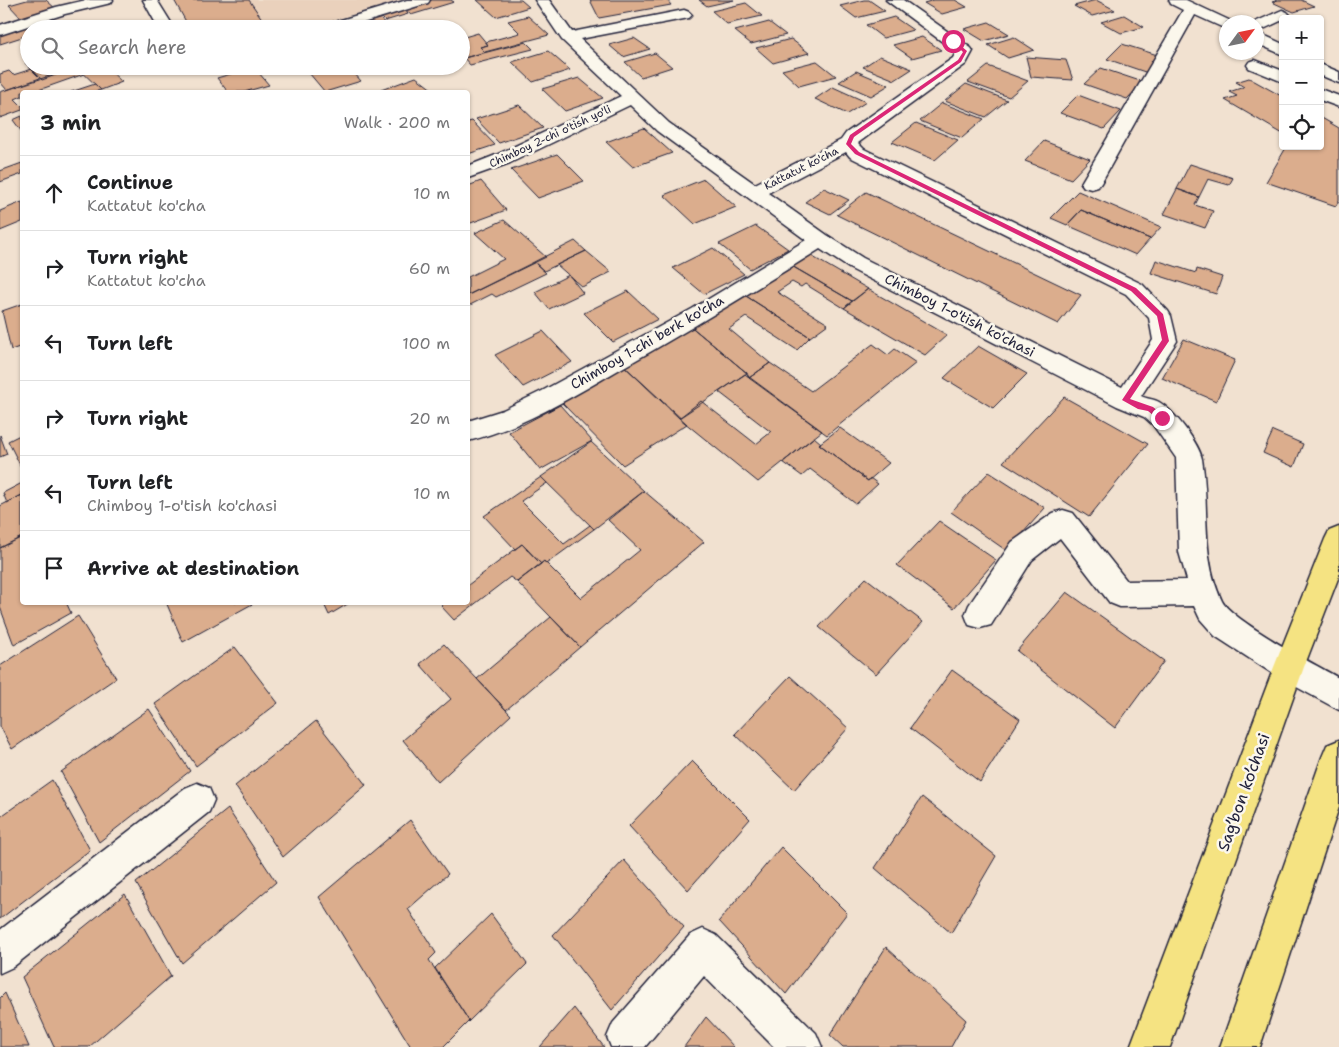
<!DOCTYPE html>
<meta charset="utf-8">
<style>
body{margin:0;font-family:"Shantell Sans",sans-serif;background:#f2f2f2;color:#202124}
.controls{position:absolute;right:15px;top:15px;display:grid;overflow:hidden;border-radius:5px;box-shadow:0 1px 4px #0004}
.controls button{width:45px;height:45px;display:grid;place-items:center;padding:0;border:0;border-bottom:1px solid #e0e0e0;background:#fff;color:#202124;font:25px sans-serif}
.compass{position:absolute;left:1219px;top:15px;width:45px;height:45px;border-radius:50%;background:#fff;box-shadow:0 1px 4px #0004;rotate:57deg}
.stop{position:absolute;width:15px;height:15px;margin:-11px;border:4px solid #db2777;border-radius:50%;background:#fff}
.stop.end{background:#db2777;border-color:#fff;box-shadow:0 1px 5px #0008}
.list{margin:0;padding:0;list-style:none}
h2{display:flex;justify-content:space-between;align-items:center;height:65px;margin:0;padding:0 20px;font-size:21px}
h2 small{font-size:16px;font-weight:400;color:#757577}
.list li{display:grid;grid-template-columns:32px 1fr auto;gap:15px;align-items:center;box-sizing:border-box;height:75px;padding:0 20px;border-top:1px solid #e0e0e0}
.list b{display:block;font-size:19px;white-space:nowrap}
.list p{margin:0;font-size:16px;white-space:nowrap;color:#757577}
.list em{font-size:16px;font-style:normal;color:#757577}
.icon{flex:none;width:28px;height:28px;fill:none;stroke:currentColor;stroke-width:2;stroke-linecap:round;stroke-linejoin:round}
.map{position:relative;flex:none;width:1339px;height:1047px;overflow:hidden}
.search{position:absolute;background:#fff;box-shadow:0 1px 4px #0004;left:20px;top:20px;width:450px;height:55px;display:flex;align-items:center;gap:12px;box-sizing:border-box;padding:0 18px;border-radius:28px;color:#757577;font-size:19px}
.panel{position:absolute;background:#fff;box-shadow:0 1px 4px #0004;left:20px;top:90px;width:450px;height:515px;border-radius:5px}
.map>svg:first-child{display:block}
.built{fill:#ead1bc}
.building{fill:#dbad8d;stroke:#22223b}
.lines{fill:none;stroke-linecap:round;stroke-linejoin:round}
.minor-casing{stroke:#22223b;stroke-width:3}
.major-casing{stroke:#22223b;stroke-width:3}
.minor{fill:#fbf7ec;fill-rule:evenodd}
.major{fill:#f5e382;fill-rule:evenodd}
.route{fill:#db2777}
.labels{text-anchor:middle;stroke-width:5;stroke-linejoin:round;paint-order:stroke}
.far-street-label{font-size:11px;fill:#22223b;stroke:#fbf7ec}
.street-label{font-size:14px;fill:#22223b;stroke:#fbf7ec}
.near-street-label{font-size:16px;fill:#22223b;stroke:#fbf7ec}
</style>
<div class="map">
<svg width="1339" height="1047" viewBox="0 0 1339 1047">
<rect width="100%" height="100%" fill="#f1e1d0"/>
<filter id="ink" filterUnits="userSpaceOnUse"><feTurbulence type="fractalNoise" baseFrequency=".02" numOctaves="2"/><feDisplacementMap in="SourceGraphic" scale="10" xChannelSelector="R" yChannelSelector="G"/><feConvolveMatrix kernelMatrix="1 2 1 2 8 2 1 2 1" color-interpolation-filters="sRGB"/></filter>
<g filter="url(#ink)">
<!-- built -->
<path class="built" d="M174,0H403L303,29H190Z"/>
<!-- building -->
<path class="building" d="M27,0H46L56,9L23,20L9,5Z
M174,0H249L269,29H190Z
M426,0H451L454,2L411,15L402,7Z
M477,0H521L529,7L496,17Z
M590,0H667L671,5L599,18Z
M699,0H734L707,6Z
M864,0H869L885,11L856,18L840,6Z
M934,0H955L967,7L942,14L924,3Z
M1096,0L1115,10L1092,16L1074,6Z
M1278,0H1301L1314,6L1294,12L1272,2Z
M746,3L762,16L727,24L712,11Z
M403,9L408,14L385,21L379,15Z
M1124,15L1144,27L1121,33L1101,22Z
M50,16L61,27L54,29H29V37L25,36L0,44V32Z
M528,16L549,35L485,52L480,47L488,45L486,42L520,33L508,21Z
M378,17L391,29H372L363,21Z
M894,17L913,30L883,38L866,25Z
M361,21L369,26L363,29H340Z
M769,22L786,35L751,44L735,31Z
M989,22L1009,34L984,41L964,29Z
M478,33L488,45L480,47L485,52L464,58L461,54V38Z
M922,37L941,50L912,58L893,45Z
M1014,37L1034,50L1008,58L988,45Z
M634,38L650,49L623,57L609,45Z
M791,39L809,53L773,63L756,48Z
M526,42L533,49L470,65L464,58Z
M1122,44L1164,57L1148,73L1107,59Z
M548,51L570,70L533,82L512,62Z
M655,53L672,67L641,77L625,62Z
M880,56L912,69L895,80L863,67Z
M1026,57L1066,60L1073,80L1031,77Z
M817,61L836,76L799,86L782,70Z
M29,62V66H80L42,80L25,63Z
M80,66H105L122,82L101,90L77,67Z
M332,66H348L361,81L325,92L309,73Z
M350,66H379L358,74Z
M988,66L1028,81L1009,97L968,82Z
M77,67L84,74L33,92H22V96L15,99L22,106V110L0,118V92Z
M254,67L269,85L244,92H228L217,78Z
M1101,68L1143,82L1127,99L1084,84Z
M32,69L40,78L7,90L0,82V74L9,71L13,75Z
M856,71L889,85L871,96L839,82Z
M416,77L433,90L427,92H384L381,90Z
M579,78L603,98L565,111L542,89Z
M1249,78L1283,97V134L1225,100L1237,96L1229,92L1244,87L1236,82Z
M95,84L101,90L93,92H71Z
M966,84L1007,100L986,117L945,101Z
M833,87L866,102L847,114L815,99Z
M1078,95L1121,111L1104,129L1060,113Z
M942,103L984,119L962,138L920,121Z
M519,105L543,128L499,143L476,119Z
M22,116V132L13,120Z
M1320,117L1339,128V200L1336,206L1266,182L1287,146H1320Z
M472,121L495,145L468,154V122Z
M916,123L958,140L935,160L892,142Z
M644,128L672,153L633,167L606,142Z
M1044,141L1090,159L1071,179L1025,161Z
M557,154L584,181L538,198L511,170Z
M22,163V174L0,182V171Z
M1190,164L1233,178L1229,185L1208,179L1199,197L1177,189Z
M704,179L736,207L695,224L664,195Z
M481,181L506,210L468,224V186Z
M824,188L849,200L830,214L805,202Z
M1177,189L1199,197L1195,205L1213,211L1205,228L1164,214Z
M1078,191L1161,227L1150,239L1081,210L1067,225L1051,218Z
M866,192L1081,295L1058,324L837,215Z
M22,202V222L0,231V211Z
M1081,210L1150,239L1136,255L1067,225Z
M504,220L546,257L468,295V277L504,259L475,233Z
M756,226L788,249L750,269L719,244Z
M575,241L586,251L544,271L534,262Z
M713,248L744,274L704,294L673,268Z
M586,251L611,272L582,287L557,265Z
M806,253L868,289L852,301L790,265Z
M1156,260L1196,273L1197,269L1222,277L1216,294L1151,273Z
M534,262L546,273L496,297L492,294L468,306V295Z
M790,265L852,301L844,308L805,284L801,287L792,282L777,292L828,324L810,337L746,296Z
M569,275L583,293L549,309L535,292Z
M868,289L947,335L925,355L844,308Z
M628,291L658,319L613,342L584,313Z
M746,296L810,337L797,350L746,317L729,329L770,363L749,378L747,373L688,324Z
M22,304V346L11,350L2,311Z
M688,324L747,373L679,418L621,363Z
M543,331L572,362L523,387L495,355Z
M1184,339L1235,360L1216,401L1162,378Z
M873,344L888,355L895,349L916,363L827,435L749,378L770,363L811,391Z
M978,346L1027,374L993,408L944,378Z
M621,363L687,424L623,465L558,399Z
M745,374L822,431L758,482L679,418L701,401L756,444L771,432L719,392Z
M1064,397L1148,444L1089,517L1003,462Z
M560,405L592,441L540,470L509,432Z
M840,428L889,463L868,481L819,444Z
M1273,431L1303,444L1294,467L1263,453Z
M22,434V469L8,441Z
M0,435L7,454L0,457Z
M814,437L821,443L819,444L868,481L870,478L878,484L856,504L810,469L802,476L783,462Z
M591,442L644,491L594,529L541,477Z
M989,472L1045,508L1007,551L951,512Z
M541,477L547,483L521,501L564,544L590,525L594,529L546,564L544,561L541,564L522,544L515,549L484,516Z
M22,483V495L7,503L3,493Z
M644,491L704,542L580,647L517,582L544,561L581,598L640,550L608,520Z
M22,495V537L0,548V506Z
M939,521L996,560L954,608L897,565Z
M22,537V602H66L71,613L14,645L0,607V548Z
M522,544L541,564L517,582L510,577L454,620L441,606L445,602H468V585Z
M866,578L923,622L876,674L819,627Z
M1067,592L1164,661L1115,728L1017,651Z
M166,602H254V603L183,642Z
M323,602H351L329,615Z
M78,616L116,678L12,749L0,726V666Z
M551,617L580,647L506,710L477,679Z
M444,644L511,715L438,782L403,740L451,699L420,664Z
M235,647L278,703L196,766L155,704Z
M952,670L1020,719L980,782L910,728Z
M790,676L848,728L794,790L735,734Z
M149,709L190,771L99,842L61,772Z
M316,721L366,785L283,857L235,786Z
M692,761L750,819L688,890L629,826Z
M52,780L90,850L0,919V817Z
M922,797L996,856L951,933L875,868Z
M228,809L276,882L182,963L136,883Z
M410,820L448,874L408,909L436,953L429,960L469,1021L443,1047H411L319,897Z
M781,847L847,913L786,994L719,921Z
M624,860L684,927L612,1010L553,935Z
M125,894L171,976L89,1047H54L22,977Z
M491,914L527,964L469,1021L435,968Z
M886,947L966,1020L951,1047H843L830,1035Z
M5,993L29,1047H0V998Z
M574,1008L604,1047H540Z
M706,1017L734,1047H684Z"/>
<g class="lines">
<defs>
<path id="minor" d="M86,0H113L111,3L65,14L0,35V25L56,7Z
M143,0H157L175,29H159Z
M407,0H430L428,3L343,29H318L321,26Z
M535,0H549L572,32L684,10L689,12L692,15L689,18L580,39L669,123L755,184L841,140L846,133L953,58L956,52L886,0H903L971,48L973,51L966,64L858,143L864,149L1142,284L1168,311L1171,316L1177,341L1141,396C1147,399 1154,399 1159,402C1173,410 1199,443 1202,459C1210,507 1200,555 1222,601C1231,620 1317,666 1339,678V710L1278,677L1215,636L1200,619L1194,606L1120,607L1110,603L1060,538L1032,560L991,625L980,628L969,625L965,615L969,605L1012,542L1053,513L1063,510L1073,513L1127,581L1187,580L1179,552L1176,458L1153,425L1144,417L1117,406L849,268L820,249C752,292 684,333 615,372C568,399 521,428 468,441V421L503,410L542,391L692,309L806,240L657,131L630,105L510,163L468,178V166L496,155L621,96L562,40ZM846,152L850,157L1126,294L1149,318L1153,340L1122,387L863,258L827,235L768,193Z
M1169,0H1186L1233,22H1226V29L1195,15L1101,183L1098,187L1091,189L1084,187L1081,183L1183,10L1171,4Z
M1282,10L1287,12L1290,15L1287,18L1257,32L1283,44V55L1256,43V22H1255Z
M1255,60L1283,71V82L1249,68L1247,65L1249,62Z
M1320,64L1339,72V83L1320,75Z
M1320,89L1339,96V107L1320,100Z
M197,783L209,788L214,800L209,812L13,967L0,973V930L185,788Z
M703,929L716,935L816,1033L822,1047H774L704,976L645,1047H611L607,1037L613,1023L690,935Z"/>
<path id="major" d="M1339,527V576L1304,667L1170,1047H1130L1274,667L1325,539L1329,531Z
M1339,740V807L1260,1047H1220L1322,757L1327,745Z"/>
</defs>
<!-- minor casing -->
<use href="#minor" class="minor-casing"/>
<!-- major casing -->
<use href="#major" class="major-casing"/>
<!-- minor -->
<use href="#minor" class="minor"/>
<!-- major -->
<use href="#major" class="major"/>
</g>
</g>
<!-- route -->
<path class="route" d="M951,40H954L967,51L961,62L854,137L851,144L859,152L1136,288L1163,314L1169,341L1130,399L1153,407L1164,416V420H1159L1148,411L1138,409L1122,400L1162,340L1157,316L1131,291L855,154L846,144L850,135L958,60L963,52Z"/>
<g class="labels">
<!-- far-street labels -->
<g class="far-street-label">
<text transform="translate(550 136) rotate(-25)" y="4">Chimboy 2-chi o'tish yo'li</text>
<text transform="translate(801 168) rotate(-27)" y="4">Kattatut ko'cha</text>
</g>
<!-- street labels -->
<g class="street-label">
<text transform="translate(960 315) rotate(27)" y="5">Chimboy 1-o'tish ko'chasi</text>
<text transform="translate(647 342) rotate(-30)" y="5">Chimboy 1-chi berk ko'cha</text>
</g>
<!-- near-street labels -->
<g class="near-street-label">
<text transform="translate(1243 792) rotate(-70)" y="6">Sag’bon ko’chasi</text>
</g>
</g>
</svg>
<div class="controls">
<button>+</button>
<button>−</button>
<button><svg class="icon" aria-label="locate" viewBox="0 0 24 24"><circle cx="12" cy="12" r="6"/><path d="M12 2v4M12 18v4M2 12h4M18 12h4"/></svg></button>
</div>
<svg class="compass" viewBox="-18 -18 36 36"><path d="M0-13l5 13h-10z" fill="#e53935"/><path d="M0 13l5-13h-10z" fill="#757577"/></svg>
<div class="stop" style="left:953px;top:41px"></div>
<div class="stop end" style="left:1162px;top:418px"></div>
<div class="search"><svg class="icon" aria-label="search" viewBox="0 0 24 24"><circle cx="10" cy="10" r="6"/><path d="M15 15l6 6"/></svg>Search here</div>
<section class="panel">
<h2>3 min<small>Walk · 200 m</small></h2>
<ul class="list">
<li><svg class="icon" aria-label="ahead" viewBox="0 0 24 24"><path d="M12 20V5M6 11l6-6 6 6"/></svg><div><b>Continue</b><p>Kattatut ko'cha</p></div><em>10 m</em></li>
<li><svg class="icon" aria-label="right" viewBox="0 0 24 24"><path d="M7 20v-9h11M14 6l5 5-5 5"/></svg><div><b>Turn right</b><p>Kattatut ko'cha</p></div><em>60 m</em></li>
<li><svg class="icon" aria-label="left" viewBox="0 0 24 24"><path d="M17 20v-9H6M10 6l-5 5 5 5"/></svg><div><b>Turn left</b></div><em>100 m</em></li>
<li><svg class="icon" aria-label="right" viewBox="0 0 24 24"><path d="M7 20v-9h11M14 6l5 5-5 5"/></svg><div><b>Turn right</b></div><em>20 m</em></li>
<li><svg class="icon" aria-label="left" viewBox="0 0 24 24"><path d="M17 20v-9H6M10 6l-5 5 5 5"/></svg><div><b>Turn left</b><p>Chimboy 1-o'tish ko'chasi</p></div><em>10 m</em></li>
<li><svg class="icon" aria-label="arrive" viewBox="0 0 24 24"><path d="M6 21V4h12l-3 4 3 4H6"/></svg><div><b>Arrive at destination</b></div></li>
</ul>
</section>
</div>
